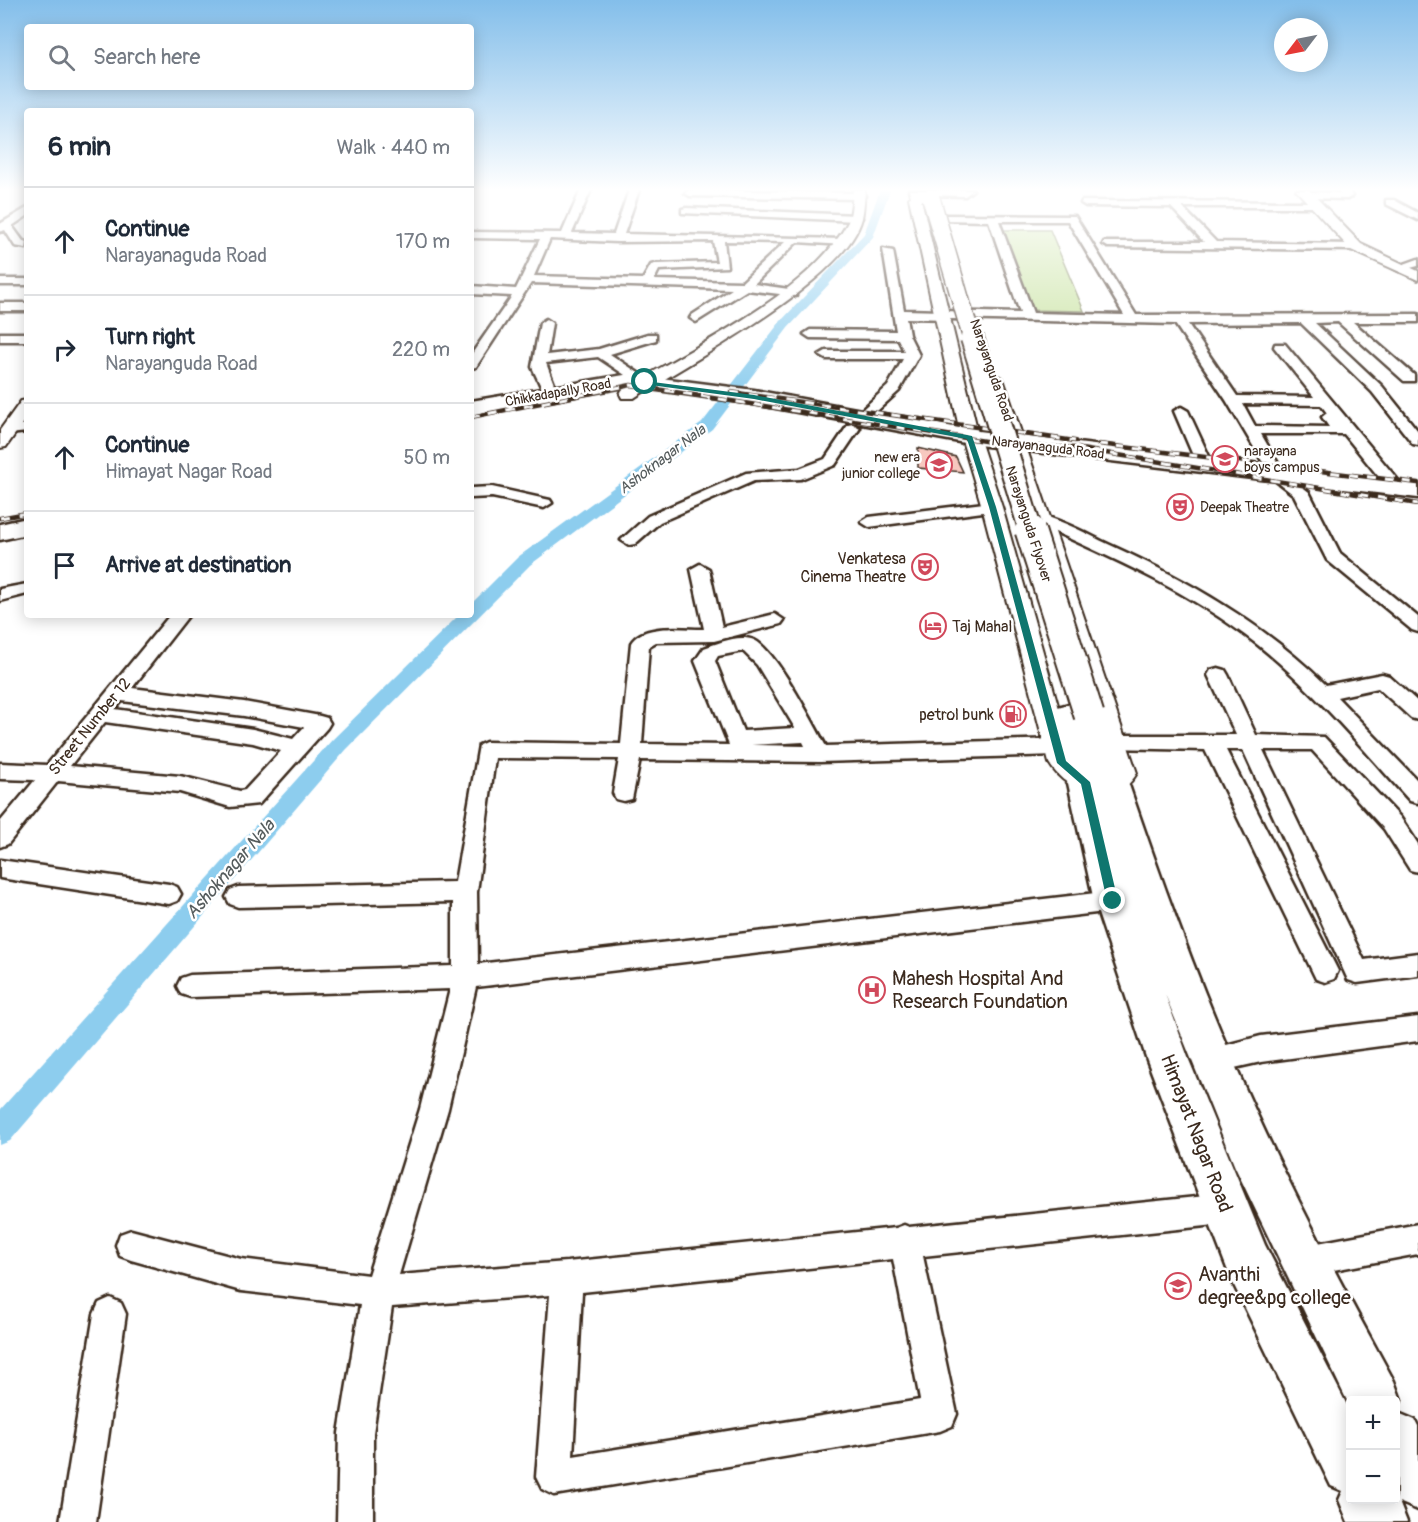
<!DOCTYPE html>
<meta charset="utf-8">
<style>
body{margin:0;font-family:Pangolin,sans-serif;background:#f2f2f3;color:#1f2937}
.controls{position:absolute;right:18px;bottom:18px;display:grid;overflow:hidden;border-radius:6px;box-shadow:0 3px 15px #0003}
.controls button{width:54px;height:54px;display:grid;place-items:center;padding:0;border:0;border-bottom:2px solid #e0e1e3;background:#fff;color:#1f2937;font:30px sans-serif}
.compass{position:absolute;left:1274px;top:18px;width:54px;height:54px;border-radius:50%;background:#fff;box-shadow:0 3px 15px #0003;rotate:238deg}
.stop{position:absolute;width:18px;height:18px;margin:-14px;border:4px solid #0f766e;border-radius:50%;background:#fff}
.stop.end{background:#0f766e;border-color:#fff;box-shadow:0 2px 6px #0008}
.list{margin:0;padding:0;list-style:none}
h2{display:flex;justify-content:space-between;align-items:center;height:78px;margin:0;padding:0 24px;font-size:26px}
h2 small{font-size:20px;font-weight:400;color:#747a83}
.list li{display:grid;grid-template-columns:39px 1fr auto;gap:18px;align-items:center;box-sizing:border-box;height:108px;padding:0 24px;border-top:2px solid #e0e1e3}
.list b{display:block;font-size:22px;white-space:nowrap}
.list p{margin:0;font-size:20px;white-space:nowrap;color:#747a83}
.list em{font-size:20px;font-style:normal;color:#747a83}
.icon{flex:none;width:33px;height:33px;fill:none;stroke:currentColor;stroke-width:2;stroke-linecap:round;stroke-linejoin:round}
.map{position:relative;flex:none;width:1418px;height:1522px;overflow:hidden}
.search{position:absolute;background:#fff;box-shadow:0 3px 15px #0003;left:24px;top:24px;width:450px;height:66px;display:flex;align-items:center;gap:15px;box-sizing:border-box;padding:0 21px;border-radius:6px;color:#747a83;font-size:22px}
.panel{position:absolute;background:#fff;box-shadow:0 3px 15px #0003;left:24px;top:108px;width:450px;height:510px;border-radius:6px}
.map>svg:first-child{display:block}
.green{fill:#c2df96;stroke:#7e845a;stroke-width:1.5}
.lines{fill:none;stroke-linecap:round;stroke-linejoin:round}
.canal{fill:#8dcdee;fill-rule:evenodd}
.building{fill:#f7c8bf;stroke:#3b2a1e;stroke-width:1.5}
.minor-casing{stroke:#3b2a1e;stroke-width:5}
.tertiary-casing{stroke:#3b2a1e;stroke-width:4}
.primary-casing{stroke:#3b2a1e;stroke-width:5}
.minor{fill:#fff;fill-rule:evenodd}
.tertiary{fill:#fff;fill-rule:evenodd}
.primary{fill:#fff;fill-rule:evenodd}
.rail-casing{stroke:#3b2a1e;stroke-width:4.5}
.rail{stroke:#fff;stroke-width:3;stroke-dasharray:9;stroke-linecap:butt}
.primary-bridge-far2-casing{stroke:#3b2a1e;stroke-width:20;stroke-linecap:butt}
.primary-bridge-far1-casing{stroke:#3b2a1e;stroke-width:26;stroke-linecap:butt}
.primary-bridge-casing{stroke:#3b2a1e;stroke-width:33;stroke-linecap:butt}
.primary-bridge-far2{stroke:#fff;stroke-width:17}
.primary-bridge-far1{stroke:#fff;stroke-width:22}
.primary-bridge{stroke:#fff;stroke-width:29}
.route{fill:#0f766e}
.labels{text-anchor:middle;stroke-width:5;stroke-linejoin:round;paint-order:stroke}
.far-street-label{font-size:14px;fill:#3b2a1e;stroke:#fff}
.far-poi-label{font-size:14px;fill:#3b2a1e;stroke:#fff;text-anchor:start}
.far-water-label{font-size:15px;font-style:italic;fill:#545b5c;stroke:#fff}
.poi-label{font-size:16px;fill:#3b2a1e;stroke:#fff;text-anchor:end}
.street-label{font-size:16px;fill:#3b2a1e;stroke:#fff}
.water-label{font-size:18px;font-style:italic;fill:#545b5c;stroke:#fff}
.near-poi-label{font-size:20px;fill:#3b2a1e;stroke:#fff;text-anchor:start}
.near-street-label{font-size:20px;fill:#3b2a1e;stroke:#fff}
</style>
<div class="map">
<svg width="1418" height="1522" viewBox="0 0 1418 1522">
<rect width="100%" height="100%" fill="#fff"/>
<filter id="ink" filterUnits="userSpaceOnUse"><feTurbulence type="fractalNoise" baseFrequency=".0167" numOctaves="2"/><feDisplacementMap in="SourceGraphic" scale="12" xChannelSelector="R" yChannelSelector="G"/><feConvolveMatrix kernelMatrix="1 2 1 2 8 2 1 2 1" color-interpolation-filters="sRGB"/></filter>
<g filter="url(#ink)">
<!-- green -->
<path class="green" d="M1000,230H1050L1084,311L1028,310Z"/>
<g class="lines">
<!-- canal -->
<path class="canal" d="M880,190H890L873,237L788,328L712,429L530,565L346,750L10,1141L0,1145V1110L332,740L459,615H471V604L518,557L702,423L780,322L864,234Z"/>
</g>
<!-- building -->
<path class="building" d="M918,448L956,457L963,472L918,468Z"/>
<g class="lines">
<defs>
<path id="minor" d="M581,190H591L572,233L614,234L629,190H639L624,234L844,239L849,242L844,245L797,242L754,284L796,290V296L747,290L696,322L690,318L692,315L732,289L531,283L476,367L471,368V355L512,296L471,294V286L516,289L540,239L471,238V232L562,233ZM550,239L617,242L713,241L717,262L655,264L651,265L643,279L534,276ZM724,241L785,242L742,282L654,280L659,270L727,267Z
M689,190L860,193L865,196L860,199L690,196L685,193Z
M925,190H973L965,196L929,195L926,194Z
M1338,190H1348L1352,196L1347,199L1307,198L1302,195L1307,192L1340,193Z
M1386,200H1394L1418,213V220L1386,204Z
M1082,201L1316,202L1321,205L1320,207H1182L1216,242L1356,244L1361,247L1356,250L1108,247L1103,244L1104,242H1204L1171,207L1086,206L1081,203Z
M27,208V216L12,226L23,241L27,242L26,248L15,246L5,230L0,232V224Z
M686,208L857,215L862,218L857,221L682,213V209Z
M944,215L1075,216L1136,315L1418,314V322H1353L1414,375V381H1404L1338,322L1315,323L1382,386L1418,431V445L1413,444L1372,392L1301,323L1188,324L1237,396L1314,397L1274,347L1275,344H1285L1403,486L1405,489L1403,492H1391L1344,434H1261L1283,472L1309,492L1340,553L1418,617V632L1412,630L1327,560L1294,495L1272,478L1226,400L1175,324L906,318L909,335L919,355L899,391L866,421H856V415L888,386L903,359H826L819,355L826,351H904L898,339L810,338L804,334L810,330L896,331L883,249L893,251L904,310L1020,313L989,221L940,220V216ZM999,221H1068L1124,315L1033,313ZM1243,404L1321,405L1327,413L1322,417L1329,427L1255,426Z
M1418,259V266L1399,271L1393,268Z
M0,279H27V285H0Z
M0,303H27V311H0Z
M546,319L552,323L547,355L599,349L648,334H656V340L610,354L652,382L645,386L640,385L598,357L546,363L557,392L555,395H545L532,367L540,323Z
M0,333H27V341H0Z
M1181,407L1188,411L1214,467L1211,470L1206,472L1198,467L1174,411Z
M27,424V432L10,434L3,430L5,427Z
M853,424L860,428L835,465L801,479L754,481L660,522L635,544L629,545L621,540L648,516L746,473L799,469L825,459L848,425Z
M492,487L550,500L552,503L544,508L492,497L471,498V488Z
M992,502L1000,507L998,510L869,527L861,522L869,517Z
M1041,515C1064,521 1087,534 1108,544C1188,580 1263,623 1326,685L1382,674L1389,676L1418,702V720L1411,718L1378,688L1337,697L1418,781V803L1410,801C1361,747 1315,691 1258,645C1191,592 1113,558 1035,523L1033,520L1035,517Z
M700,564L709,569L722,627L775,614L784,620L781,624L714,641L656,642L649,646L642,744L729,745L695,661L704,648C719,643 738,634 754,640C776,650 813,723 826,746L1057,739L1064,742L1067,747L1064,752L1057,755L820,762L640,760L632,799L624,801L616,799L613,793L619,759L495,758L477,892L478,964L1113,891L1121,894L1125,901L1121,908L1113,911L476,987L448,1109L399,1275L567,1262L896,1228L904,1225L909,1227L1225,1194L1236,1198L1240,1209L1236,1220L1225,1224L923,1256L957,1414L952,1426L940,1431L554,1495L542,1489L536,1477L550,1295L392,1307L373,1433V1522H337L339,1433L360,1305L241,1291L131,1260L120,1256L116,1245L120,1234L131,1230L241,1259L368,1275L420,1109L450,989L190,997L181,994L177,986L181,978L190,975L453,966V902L238,907L230,904L226,897L230,890L238,887L455,882L479,745L486,742L621,744L631,643C643,623 683,629 704,629L691,569ZM743,651L757,665L795,728L743,731L715,661L718,656ZM803,742L805,746L751,745ZM893,1259L920,1400L573,1456L582,1292Z
M27,584V594L0,601V589Z
M170,615H189L132,688L244,702L320,716L327,718L330,723L327,728L259,804L230,807L180,792L58,781L8,844L0,847V822L35,780L0,779V763L47,765ZM122,701L244,716L304,727L293,739L253,729L115,709ZM105,722L253,743L281,751L245,790L240,791L180,776L70,766Z
M1218,668L1225,670L1228,675L1256,735L1324,737L1400,817L1418,844V872L1410,870L1384,829L1312,750H1263L1364,960L1418,953V975L1357,983L1348,980L1243,750H1226L1334,963L1338,971L1334,979L1325,982L1316,979L1205,750L1109,748L1106,743L1109,738L1116,735H1236L1208,675L1211,670Z
M0,860L169,884L177,887L181,894L177,901L169,904L0,878Z
M1418,1017V1041L1261,1062L1212,1073L1203,1069L1199,1060L1203,1051L1261,1036Z
M1418,1224V1254L1302,1276L1291,1272L1287,1261L1291,1250L1302,1246Z
M110,1298L121,1303L126,1314L96,1522H60L94,1314L99,1303Z"/>
<path id="tertiary" d="M853,190H865C864,199 864,209 862,218C847,280 688,363 634,398H622L620,394L622,390C691,348 810,294 848,222C852,213 852,200 853,190Z
M1296,190H1309L1361,244L1418,271V280L1351,250Z
M918,191L924,195L921,199L979,437L1002,507L1073,758L1094,775L1098,782L1094,789C1077,794 1058,778 1049,763L982,507L961,437L909,198Z
M995,374L1003,379L1137,773C1129,787 1117,795 1102,790L1098,783L1110,770L987,379Z
M27,400V417L6,447L0,448V430L21,401Z"/>
<path id="primary" d="M909,190H925L926,197L924,200H912Z
M630,374L754,390L970,430L1418,484V498L970,444L754,404L630,386L471,415V401Z
M27,518V534L0,540V524Z
M1069,704L1080,707L1083,711L1091,709L1102,712L1107,720C1145,833 1184,947 1231,1056C1279,1168 1336,1275 1394,1381L1401,1400L1396,1412L1415,1420L1418,1426V1510L1399,1502L1407,1522H1348L1339,1500L1343,1491L1331,1486L1231,1279L1147,1060L1094,901L1053,715L1058,707ZM1165,994L1235,1167L1350,1407V1400H1396L1397,1499L1396,1496V1500H1350V1411L1265,1245L1189,1060Z"/>
</defs>
<!-- minor casing -->
<use href="#minor" class="minor-casing"/>
<!-- tertiary casing -->
<use href="#tertiary" class="tertiary-casing"/>
<!-- primary casing -->
<use href="#primary" class="primary-casing"/>
<!-- minor -->
<use href="#minor" class="minor"/>
<!-- tertiary -->
<use href="#tertiary" class="tertiary"/>
<!-- primary -->
<use href="#primary" class="primary"/>
<defs>
<path id="rail" d="M731,392L1075,441
M471,417L631,385L1010,445L1075,448L1418,504
M1099,444L1418,483
M0,518L27,513"/>
</defs>
<!-- rail casing -->
<use href="#rail" class="rail-casing"/>
<!-- rail -->
<use href="#rail" class="rail"/>
<defs>
<path id="primary-bridge-far2" d="M931,198L972,339"/>
<path id="primary-bridge-far1" d="M972,338L1031,532"/>
<path id="primary-bridge" d="M1030,530L1089,715"/>
</defs>
<!-- primary-bridge-far2 casing -->
<use href="#primary-bridge-far2" class="primary-bridge-far2-casing"/>
<!-- primary-bridge-far1 casing -->
<use href="#primary-bridge-far1" class="primary-bridge-far1-casing"/>
<!-- primary-bridge casing -->
<use href="#primary-bridge" class="primary-bridge-casing"/>
<!-- primary-bridge-far2 -->
<use href="#primary-bridge-far2" class="primary-bridge-far2"/>
<!-- primary-bridge-far1 -->
<use href="#primary-bridge-far1" class="primary-bridge-far1"/>
<!-- primary-bridge -->
<use href="#primary-bridge" class="primary-bridge"/>
</g>
</g>
<!-- sky -->
<linearGradient id="sky" x2="0" y2="1"><stop stop-color="#83beea"/><stop offset="0.47" stop-color="#fff"/><stop offset="1" stop-color="#fff" stop-opacity="0"/></linearGradient>
<rect width="1418" height="403" fill="url(#sky)"/>
<!-- route -->
<path class="route" d="M645,381L754,395L972,436L996,507L1066,761L1090,782L1118,901L1117,904L1113,905L1107,901L1081,784L1057,763L989,507L967,439L754,399L643,384Z"/>
<!-- icons -->
<defs>
<symbol id="university-ring" viewBox="-11 -11 22 22"><circle r="9.5" fill="#fff" stroke="#d1495b" stroke-width="1.5"/><path d="M0-5L7-2L0 1L-7-2ZM-4 1L0 2.5L4 1V4Q0 6-4 4Z" fill="#d1495b"/></symbol>
<symbol id="theatre-ring" viewBox="-11 -11 22 22"><circle r="9.5" fill="#fff" stroke="#d1495b" stroke-width="1.5"/><path d="M-5-5.5Q0-4 5-5.5V0Q5 5 0 6Q-5 5-5 0ZM-3.3-2.5H-1v1.5H-3.3ZM1-2.5H3.3v1.5H1ZM-2.8 1Q0 5.5 2.8 1Z" fill="#d1495b"/></symbol>
<symbol id="hotel-ring" viewBox="-11 -11 22 22"><circle r="9.5" fill="#fff" stroke="#d1495b" stroke-width="1.5"/><path d="M-6-4.5h1.5V1H6V5H4.5V3h-9V5H-6ZM-4 0a1.8 1.8 0 1 1 3.6 0ZM.5 0V-2.5h3Q6-2.5 6 0Z" fill="#d1495b"/></symbol>
<symbol id="fuel-ring" viewBox="-11 -11 22 22"><circle r="9.5" fill="#fff" stroke="#d1495b" stroke-width="1.5"/><path d="M-5.5-6h7V0h2V4h1.3V-2.5L3-4.5l.8-.8L6-3V5H2.5V1h-1V6h-7ZM-4.2-4.7v3.2H.2V-4.7Z" fill="#d1495b"/></symbol>
<symbol id="hospital-ring" viewBox="-11 -11 22 22"><circle r="9.5" fill="#fff" stroke="#d1495b" stroke-width="1.5"/><path d="M-5-5h3v3.5h4V-5h3V5h-3V1.5h-4V5h-3Z" fill="#d1495b"/></symbol>
<symbol id="school-ring" viewBox="-11 -11 22 22"><circle r="9.5" fill="#fff" stroke="#d1495b" stroke-width="1.5"/><path d="M0-5L7-2L0 1L-7-2ZM-4 1L0 2.5L4 1V4Q0 6-4 4Z" fill="#d1495b"/></symbol>
</defs>
<g fill-rule="evenodd">
<use href="#university-ring" x="1210" y="444" width="30" height="30"/>
<use href="#university-ring" x="924" y="450" width="30" height="30"/>
<use href="#theatre-ring" x="1165" y="492" width="30" height="30"/>
<use href="#theatre-ring" x="910" y="552" width="30" height="30"/>
<use href="#hotel-ring" x="918" y="611" width="30" height="30"/>
<use href="#fuel-ring" x="998" y="699" width="30" height="30"/>
<use href="#hospital-ring" x="857" y="975" width="30" height="30"/>
<use href="#school-ring" x="1163" y="1271" width="30" height="30"/>
</g>
<g class="labels">
<!-- far-street labels -->
<g class="far-street-label">
<text transform="translate(992 370) rotate(71)" y="5">Narayanguda Road</text>
<text transform="translate(558 392) rotate(-10)" y="5">Chikkadapally Road</text>
<text transform="translate(1048 447) rotate(7)" y="5">Narayanaguda Road</text>
<text transform="translate(1029 524) rotate(72)" y="5">Narayanguda Flyover</text>
</g>
<!-- far-poi labels -->
<g class="far-poi-label">
<text x="1244" y="456">narayana<tspan x="1244" dy="16">boys campus</tspan></text>
<text x="920" y="462" text-anchor="end">new era<tspan x="920" dy="16">junior college</tspan></text>
<text x="1200" y="512">Deepak Theatre</text>
</g>
<!-- far-water labels -->
<g class="far-water-label">
<text transform="translate(662 459) rotate(-37)" y="5">Ashoknagar Nala</text>
</g>
<!-- poi labels -->
<g class="poi-label">
<text x="906" y="564">Venkatesa<tspan x="906" dy="18">Cinema Theatre</tspan></text>
<text x="952" y="632" text-anchor="start">Taj Mahal</text>
<text x="994" y="720">petrol bunk</text>
</g>
<!-- street labels -->
<g class="street-label">
<text transform="translate(89 726) rotate(-51)" y="6">Street Number 12</text>
</g>
<!-- water labels -->
<g class="water-label">
<text transform="translate(230 869) rotate(-49)" y="6">Ashoknagar Nala</text>
</g>
<!-- near-poi labels -->
<g class="near-poi-label">
<text x="892" y="985">Mahesh Hospital And<tspan x="892" dy="23">Research Foundation</tspan></text>
<text x="1198" y="1281">Avanthi<tspan x="1198" dy="23">degree&amp;pg college</tspan></text>
</g>
<!-- near-street labels -->
<g class="near-street-label">
<text transform="translate(1197 1133) rotate(69)" y="7">Himayat Nagar Road</text>
</g>
</g>
</svg>
<div class="controls">
<button>+</button>
<button>−</button>
</div>
<svg class="compass" viewBox="-18 -18 36 36"><path d="M0-13l5 13h-10z" fill="#e53935"/><path d="M0 13l5-13h-10z" fill="#747a83"/></svg>
<div class="stop" style="left:645px;top:382px"></div>
<div class="stop end" style="left:1113px;top:901px"></div>
<div class="search"><svg class="icon" aria-label="search" viewBox="0 0 24 24"><circle cx="10" cy="10" r="6"/><path d="M15 15l6 6"/></svg>Search here</div>
<section class="panel">
<h2>6 min<small>Walk · 440 m</small></h2>
<ul class="list">
<li><svg class="icon" aria-label="ahead" viewBox="0 0 24 24"><path d="M12 20V5M6 11l6-6 6 6"/></svg><div><b>Continue</b><p>Narayanaguda Road</p></div><em>170 m</em></li>
<li><svg class="icon" aria-label="right" viewBox="0 0 24 24"><path d="M7 20v-9h11M14 6l5 5-5 5"/></svg><div><b>Turn right</b><p>Narayanguda Road</p></div><em>220 m</em></li>
<li><svg class="icon" aria-label="ahead" viewBox="0 0 24 24"><path d="M12 20V5M6 11l6-6 6 6"/></svg><div><b>Continue</b><p>Himayat Nagar Road</p></div><em>50 m</em></li>
<li><svg class="icon" aria-label="arrive" viewBox="0 0 24 24"><path d="M6 21V4h12l-3 4 3 4H6"/></svg><div><b>Arrive at destination</b></div></li>
</ul>
</section>
</div>
